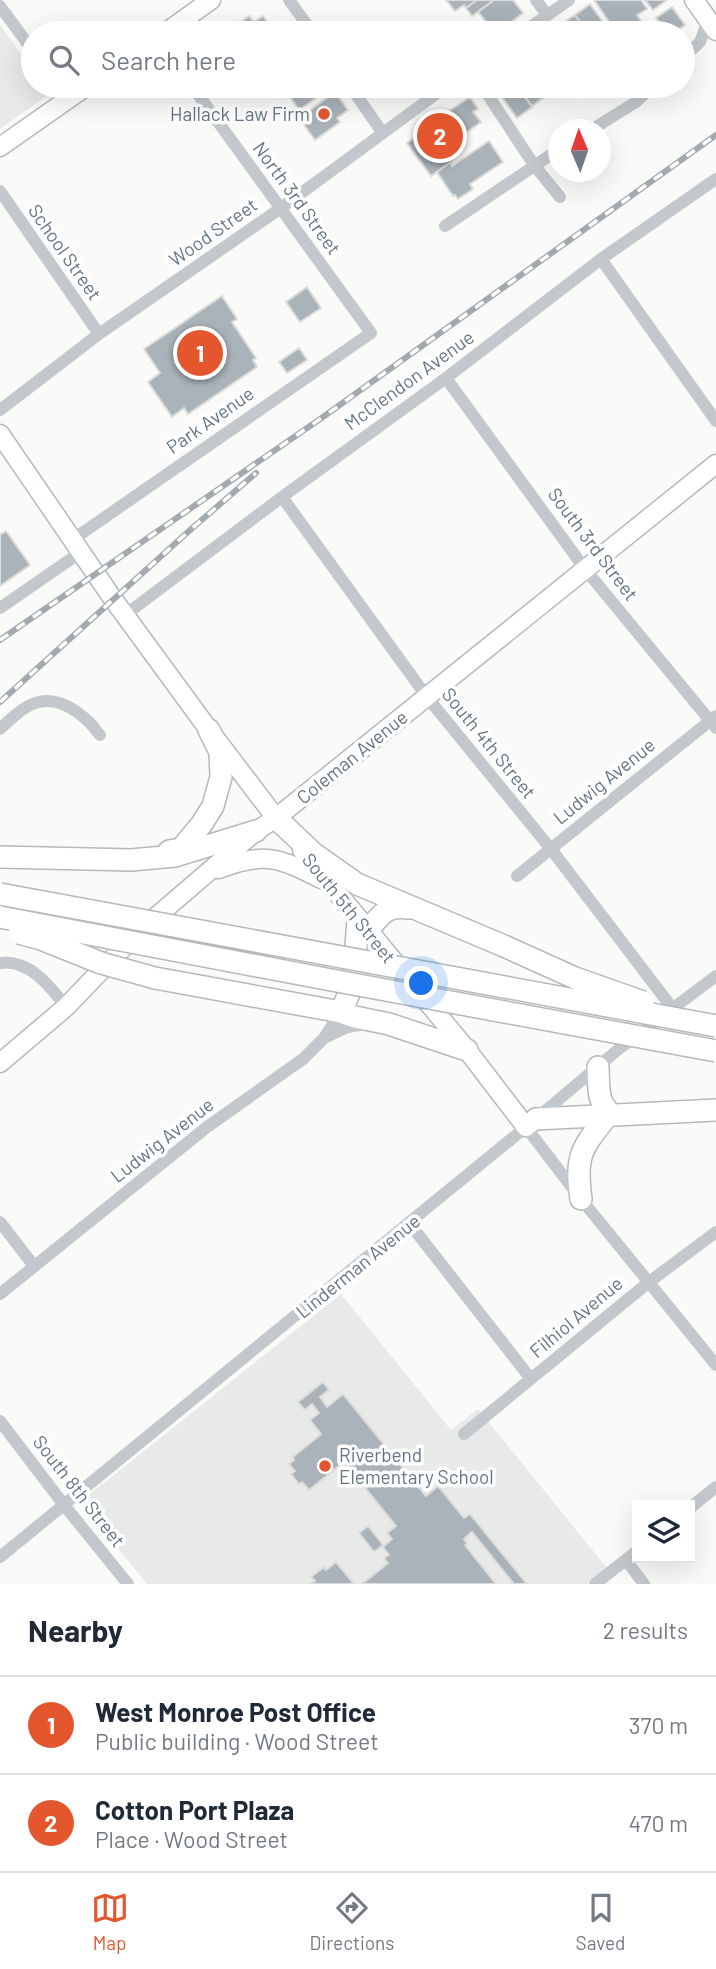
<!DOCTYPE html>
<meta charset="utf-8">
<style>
body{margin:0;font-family:Barlow,sans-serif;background:#f2f2f3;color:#1f2937}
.controls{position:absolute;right:21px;bottom:21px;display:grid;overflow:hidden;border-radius:0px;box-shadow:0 7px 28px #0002}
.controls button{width:63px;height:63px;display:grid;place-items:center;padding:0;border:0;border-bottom:2px solid #e0e1e3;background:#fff;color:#1f2937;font:35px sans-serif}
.compass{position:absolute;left:548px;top:119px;width:63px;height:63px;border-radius:50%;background:#fff;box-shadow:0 7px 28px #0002;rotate:358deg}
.you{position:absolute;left:422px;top:984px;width:24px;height:24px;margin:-18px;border:5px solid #fff;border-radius:50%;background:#1a73e8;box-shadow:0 0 0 10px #1a73e833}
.badge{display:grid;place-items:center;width:46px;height:46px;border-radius:50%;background:#e4572e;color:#fff;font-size:23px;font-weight:700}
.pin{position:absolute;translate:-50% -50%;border:4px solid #fff;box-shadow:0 2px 7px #0006}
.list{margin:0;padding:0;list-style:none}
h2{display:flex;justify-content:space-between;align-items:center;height:91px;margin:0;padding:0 28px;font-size:30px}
h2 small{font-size:23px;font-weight:400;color:#747a83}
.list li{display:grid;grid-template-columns:46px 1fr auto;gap:21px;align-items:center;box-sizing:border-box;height:98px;padding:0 28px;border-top:2px solid #e0e1e3}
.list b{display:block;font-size:26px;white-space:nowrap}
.list p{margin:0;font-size:23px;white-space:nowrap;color:#747a83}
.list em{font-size:23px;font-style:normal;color:#747a83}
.icon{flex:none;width:38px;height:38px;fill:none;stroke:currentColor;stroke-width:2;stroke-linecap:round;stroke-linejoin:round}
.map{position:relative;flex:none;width:716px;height:1584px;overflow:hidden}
.search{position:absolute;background:#fff;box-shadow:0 7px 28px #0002;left:21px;right:21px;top:21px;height:77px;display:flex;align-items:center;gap:18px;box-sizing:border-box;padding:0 24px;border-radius:38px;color:#747a83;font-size:26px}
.sheet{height:287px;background:#fff}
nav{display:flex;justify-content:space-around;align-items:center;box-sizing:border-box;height:98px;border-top:2px solid #e0e1e3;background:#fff;font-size:19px;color:#747a83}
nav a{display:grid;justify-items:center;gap:4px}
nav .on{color:#e4572e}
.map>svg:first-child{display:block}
.built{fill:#e8e9e9}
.building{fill:#aab3b9;stroke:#dcdcda;stroke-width:2}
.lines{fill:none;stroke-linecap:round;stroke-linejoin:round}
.secondary-casing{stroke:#b3babf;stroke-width:21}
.highway-casing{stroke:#b4b9bd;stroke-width:24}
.street{stroke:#c3c8cc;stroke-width:12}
.secondary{stroke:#fff;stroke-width:18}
.highway{stroke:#fff;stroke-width:21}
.rail-casing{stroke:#a2aab0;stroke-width:6}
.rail{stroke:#fff;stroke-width:3.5;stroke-dasharray:10;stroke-linecap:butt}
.highway-bridge-casing{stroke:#b4b9bd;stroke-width:24;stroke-linecap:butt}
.highway-bridge{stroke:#fff;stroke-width:21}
.poi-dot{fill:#e4572e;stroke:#fff;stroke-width:2.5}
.labels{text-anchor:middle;stroke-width:7;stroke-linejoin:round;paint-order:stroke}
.poi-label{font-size:19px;fill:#657683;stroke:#fff;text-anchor:end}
.street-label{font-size:19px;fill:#657683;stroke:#fff}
</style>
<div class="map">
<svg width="716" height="1584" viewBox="0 0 716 1584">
<rect width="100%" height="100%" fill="#fafaf8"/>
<!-- built -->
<path class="built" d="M0,25L33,71V86H44L50,94L0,129Z
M341,1294L451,1430L478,1409L607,1568L587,1584H147L80,1502Z"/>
<!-- building -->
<path class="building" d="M446,0H477L466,8L464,5L455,11Z
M477,0H494L472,16L466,8Z
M494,0H513L523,13L497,33H495L478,12Z
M594,0H641L647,9L637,15L649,32L617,33Z
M645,0H667L653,10Z
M590,4L610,32L608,33H588L575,15Z
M672,7L685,25L673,33H667L656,18Z
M575,15L588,33H548Z
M249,16L254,22L263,16L276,33H267L261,26L259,28L263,33H226L229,31L226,27L235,21L238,24Z
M283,86H320L325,92L299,110Z
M494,86H517L532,107L517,118Z
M517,86H532L534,89L536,88L543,98L532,106Z
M532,86H559L543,98L536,88L534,89Z
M335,92L348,110L337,118L340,122L315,140L299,118Z
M470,97L478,109L473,112L481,122L443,149L452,161L431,176L407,143L428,128L427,126Z
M489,141L503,162L470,184L473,189L458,199L455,195L453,196L437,172L450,163L452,166Z
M307,287L321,308L300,322L286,302Z
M222,296L237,319L232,322L256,358L253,360L257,367L188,414L184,408L172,417L148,382L160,373L144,349Z
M299,348L307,360L287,373L279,362Z
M6,531L30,565L0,586V535Z
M323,1382L329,1390L320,1397L327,1407L343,1394L426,1496L438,1486L464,1518L470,1514L527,1584H514L472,1532L464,1539L467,1544L465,1545L496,1584H362L388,1563L384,1558L389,1555L382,1546L374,1552L359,1533L368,1526L384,1546L392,1539L387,1533L396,1526L344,1462L309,1490L302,1482L299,1484L291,1474L295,1471L289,1464L294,1460L293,1457L321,1434L310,1420L319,1413L312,1404L305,1410L298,1402Z
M336,1562L354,1584H311L315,1581L311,1577L324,1567L326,1570Z"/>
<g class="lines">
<defs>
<path id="secondary" d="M694,0L716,31
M165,33L211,0
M0,147L87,86
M0,434L113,599L209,730L282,826
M302,850L467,1050L526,1127L536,1119
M219,869C264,851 280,858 321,879
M0,1063L66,1007L136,934L256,831L276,818L716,464"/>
<path id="highway" d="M276,818L313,853L357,884L504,946
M169,851L181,849L201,825L213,806L221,777L220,752L209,730
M0,857L131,860L175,856L256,831
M367,931C382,915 384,905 409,908
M155,978L341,1012L355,1017L389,1024L467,1050
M341,1012L353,984L358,920
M598,1067C599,1085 596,1104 613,1115
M536,1119L716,1110
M581,1199C575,1155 581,1149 608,1115"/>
</defs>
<!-- secondary casing -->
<use href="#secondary" class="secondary-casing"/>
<!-- highway casing -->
<use href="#highway" class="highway-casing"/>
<!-- street -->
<path class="street" d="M289,0L313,33
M536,0L547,15
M0,6L33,51
M522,33L569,0
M683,58L700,42L708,20
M59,86L68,98
M350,86L382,132
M482,86L534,165L560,197
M591,130L636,102L653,86
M0,191L99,334
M445,226L558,150
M601,259L716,421
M446,378L585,569L716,728
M0,410L99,334L281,208L447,86
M282,497L427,697L551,849L673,1009
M72,540L371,333L192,86
M0,608L81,552
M125,615L282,497L446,378L601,259L716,179
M0,729C25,705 44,689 77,712C81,715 86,719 90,723C94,727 96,731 100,735
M517,876L716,716
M0,963C29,959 50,986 66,1007
M324,1038L347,1027L367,1024
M538,1117L620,1048L716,976
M0,1222L34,1266
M410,1224L531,1379
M0,1294L207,1127L303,1059L324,1038L341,1012
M0,1421L64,1505L128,1584
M464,1434L649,1282L716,1232
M690,1508L716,1487
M0,1557L526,1127L581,1199L716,1365
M626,1560L644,1584
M595,1584L637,1551"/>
<!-- secondary -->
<use href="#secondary" class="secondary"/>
<!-- highway -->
<use href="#highway" class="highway"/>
<defs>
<path id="rail" d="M0,640L323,417L716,135
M0,702L189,531L256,473"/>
</defs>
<!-- rail casing -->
<use href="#rail" class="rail-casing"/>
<!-- rail -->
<use href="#rail" class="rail"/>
<defs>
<path id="highway-bridge" d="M0,894L716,1026
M0,917L326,979L716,1051
M19,933L41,939L101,963L155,978
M504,946L575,978L643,1002"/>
</defs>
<!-- highway-bridge casing -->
<use href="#highway-bridge" class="highway-bridge-casing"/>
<!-- highway-bridge -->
<use href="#highway-bridge" class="highway-bridge"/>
</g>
<!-- markers -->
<g class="poi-dot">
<circle cx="324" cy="114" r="7"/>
<circle cx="325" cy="1466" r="7"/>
</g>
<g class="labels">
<!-- poi labels -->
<g class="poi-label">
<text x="310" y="121">Hallack Law Firm</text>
<text x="339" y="1462" text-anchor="start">Riverbend<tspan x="339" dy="22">Elementary School</tspan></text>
</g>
<!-- street labels -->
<g class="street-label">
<text transform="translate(297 198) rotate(54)" y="7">North 3rd Street</text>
<text transform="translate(213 232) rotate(-35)" y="7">Wood Street</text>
<text transform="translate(65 252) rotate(55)" y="7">School Street</text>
<text transform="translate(409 380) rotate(-36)" y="7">McClendon Avenue</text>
<text transform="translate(210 420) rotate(-35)" y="7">Park Avenue</text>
<text transform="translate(593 544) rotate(53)" y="7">South 3rd Street</text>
<text transform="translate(489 743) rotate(51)" y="7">South 4th Street</text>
<text transform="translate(352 757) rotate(-39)" y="7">Coleman Avenue</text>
<text transform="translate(604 781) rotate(-39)" y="7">Ludwig Avenue</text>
<text transform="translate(349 908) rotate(51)" y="7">South 5th Street</text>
<text transform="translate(162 1140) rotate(-38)" y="7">Ludwig Avenue</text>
<text transform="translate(358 1266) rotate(-39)" y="7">Linderman Avenue</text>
<text transform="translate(576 1317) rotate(-40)" y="7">Filhiol Avenue</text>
<text transform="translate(79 1491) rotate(52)" y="7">South 8th Street</text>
</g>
</g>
</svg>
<div class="controls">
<button><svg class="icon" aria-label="layers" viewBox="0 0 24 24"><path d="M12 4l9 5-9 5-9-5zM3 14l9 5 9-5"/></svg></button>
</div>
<svg class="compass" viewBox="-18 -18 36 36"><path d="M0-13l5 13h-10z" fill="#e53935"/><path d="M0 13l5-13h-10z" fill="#747a83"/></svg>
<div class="you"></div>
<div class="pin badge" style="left:200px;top:353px">1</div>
<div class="pin badge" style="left:440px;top:136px">2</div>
<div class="search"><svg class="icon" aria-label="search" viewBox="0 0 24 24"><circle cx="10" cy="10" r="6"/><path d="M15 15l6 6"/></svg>Search here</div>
</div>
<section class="sheet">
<h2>Nearby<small>2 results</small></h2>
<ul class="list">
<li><span class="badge">1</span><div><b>West Monroe Post Office</b><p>Public building · Wood Street</p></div><em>370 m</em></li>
<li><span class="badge">2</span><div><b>Cotton Port Plaza</b><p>Place · Wood Street</p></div><em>470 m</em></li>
</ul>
</section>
<nav>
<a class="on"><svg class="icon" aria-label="map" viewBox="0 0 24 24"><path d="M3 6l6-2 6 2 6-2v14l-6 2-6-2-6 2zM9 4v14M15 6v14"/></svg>Map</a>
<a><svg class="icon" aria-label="directions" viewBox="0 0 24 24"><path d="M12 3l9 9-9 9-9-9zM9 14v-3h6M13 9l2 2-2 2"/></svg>Directions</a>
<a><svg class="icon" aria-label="saved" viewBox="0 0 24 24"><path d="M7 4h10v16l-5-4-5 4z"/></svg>Saved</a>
</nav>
